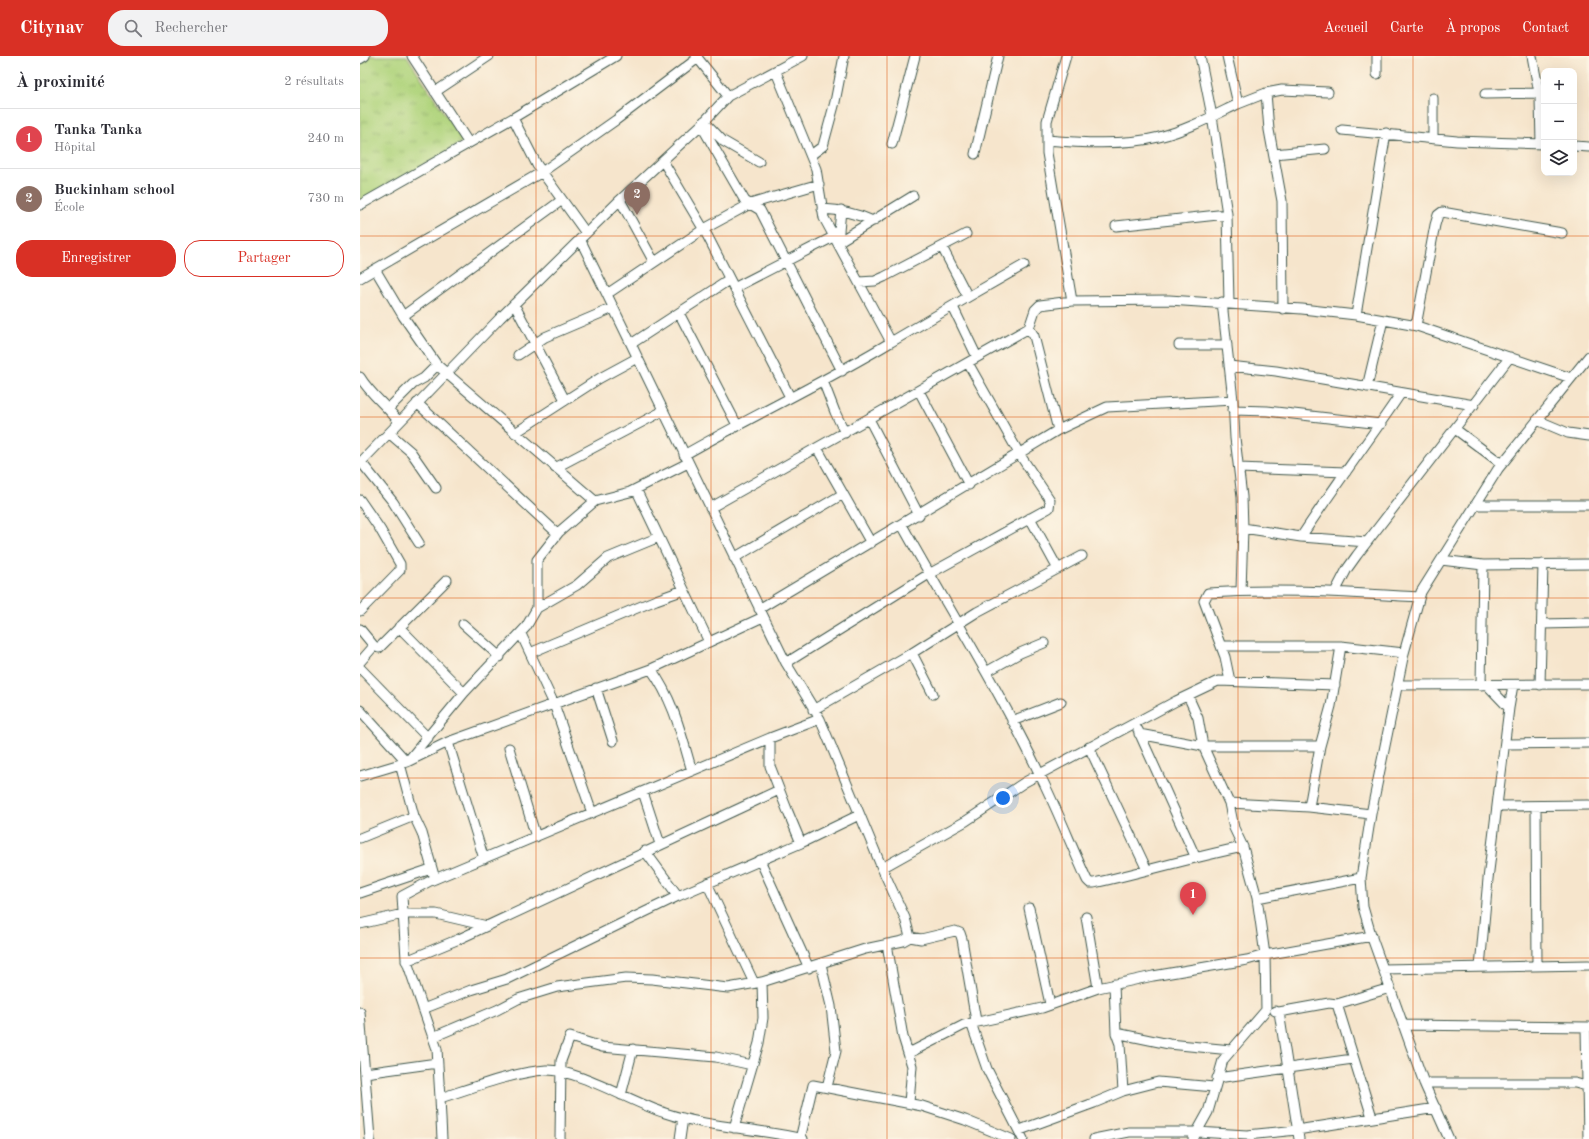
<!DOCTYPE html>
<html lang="fr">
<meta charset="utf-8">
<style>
body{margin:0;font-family:"Old Standard TT",serif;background:#f2f2f3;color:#2b2b33}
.controls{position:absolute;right:12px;top:12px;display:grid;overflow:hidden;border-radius:8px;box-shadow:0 4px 16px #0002}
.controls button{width:36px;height:36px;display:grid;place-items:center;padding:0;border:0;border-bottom:1px solid #e1e1e2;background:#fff;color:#2b2b33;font:20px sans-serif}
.you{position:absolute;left:643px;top:742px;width:14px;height:14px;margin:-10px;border:3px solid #fff;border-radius:50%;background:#1a73e8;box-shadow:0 0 0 6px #1a73e833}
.badge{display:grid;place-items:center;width:26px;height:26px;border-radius:50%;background:#d93025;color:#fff;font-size:13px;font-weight:700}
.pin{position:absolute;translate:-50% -33px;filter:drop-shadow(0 1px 2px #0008)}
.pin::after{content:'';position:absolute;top:21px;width:14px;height:12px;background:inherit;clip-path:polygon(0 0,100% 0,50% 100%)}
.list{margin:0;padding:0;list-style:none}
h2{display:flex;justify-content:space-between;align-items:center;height:52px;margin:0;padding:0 16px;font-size:17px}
h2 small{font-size:13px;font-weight:400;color:#7c7c81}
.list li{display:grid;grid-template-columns:26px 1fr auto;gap:12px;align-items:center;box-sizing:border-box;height:60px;padding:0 16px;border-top:1px solid #e1e1e2}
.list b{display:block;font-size:15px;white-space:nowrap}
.list p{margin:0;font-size:13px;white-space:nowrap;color:#7c7c81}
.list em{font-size:13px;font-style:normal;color:#7c7c81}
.actions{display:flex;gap:8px;padding:12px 16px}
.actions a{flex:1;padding:9px 0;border:1px solid #d93025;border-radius:16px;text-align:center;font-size:14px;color:#d93025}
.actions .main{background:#d93025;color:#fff}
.icon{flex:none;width:22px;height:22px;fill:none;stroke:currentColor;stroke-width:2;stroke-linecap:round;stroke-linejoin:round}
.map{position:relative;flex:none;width:1229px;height:1083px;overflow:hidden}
header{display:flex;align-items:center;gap:24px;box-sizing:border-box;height:56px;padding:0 20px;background:#d93025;color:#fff}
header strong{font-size:19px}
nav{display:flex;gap:22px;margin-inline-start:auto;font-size:14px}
.search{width:280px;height:36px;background:#f2f2f3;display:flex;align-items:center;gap:10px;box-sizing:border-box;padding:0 14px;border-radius:16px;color:#7c7c81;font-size:15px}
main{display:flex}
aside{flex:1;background:#fff}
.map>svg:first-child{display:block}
.park{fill:url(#park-tufts);stroke:#688858}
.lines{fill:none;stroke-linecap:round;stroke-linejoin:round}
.minor-casing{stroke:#3f564b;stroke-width:11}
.minor{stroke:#fff;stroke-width:9}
.grid{fill:none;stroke:#de580e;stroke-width:1;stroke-opacity:0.55}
</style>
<header>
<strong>Citynav</strong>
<div class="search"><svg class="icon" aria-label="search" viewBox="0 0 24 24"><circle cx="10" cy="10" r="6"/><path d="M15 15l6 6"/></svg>Rechercher</div>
<nav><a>Accueil</a><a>Carte</a><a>À propos</a><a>Contact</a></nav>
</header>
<main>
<aside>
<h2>À proximité<small>2 résultats</small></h2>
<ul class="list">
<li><span class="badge" style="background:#e0444e">1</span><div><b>Tanka Tanka</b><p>Hôpital</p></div><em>240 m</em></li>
<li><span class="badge" style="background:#8d6e63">2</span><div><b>Buckinham school</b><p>École</p></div><em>730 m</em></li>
</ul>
<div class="actions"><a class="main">Enregistrer</a><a>Partager</a></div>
</aside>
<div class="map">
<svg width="1229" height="1083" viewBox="0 0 1229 1083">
<defs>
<pattern id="park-tufts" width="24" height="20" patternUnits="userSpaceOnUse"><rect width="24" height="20" fill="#b0d47d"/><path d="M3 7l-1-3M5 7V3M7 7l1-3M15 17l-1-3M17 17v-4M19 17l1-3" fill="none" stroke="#8fad67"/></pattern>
</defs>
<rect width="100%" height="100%" fill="#fcf5e5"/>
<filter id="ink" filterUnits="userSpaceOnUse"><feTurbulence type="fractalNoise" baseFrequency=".025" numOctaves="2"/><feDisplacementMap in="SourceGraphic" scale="8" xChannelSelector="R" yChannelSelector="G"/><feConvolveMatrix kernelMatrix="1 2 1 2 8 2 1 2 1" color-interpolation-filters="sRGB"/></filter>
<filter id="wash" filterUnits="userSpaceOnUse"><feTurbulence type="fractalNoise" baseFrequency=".012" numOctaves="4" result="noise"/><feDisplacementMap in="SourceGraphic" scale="16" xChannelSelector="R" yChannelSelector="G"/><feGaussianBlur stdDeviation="0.9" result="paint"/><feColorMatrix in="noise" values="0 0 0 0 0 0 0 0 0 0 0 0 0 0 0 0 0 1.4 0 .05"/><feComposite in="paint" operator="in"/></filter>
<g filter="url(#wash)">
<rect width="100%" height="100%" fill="#f6e5cc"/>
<!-- park -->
<path class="park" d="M0,0H47L103,86L0,148Z"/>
</g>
<g filter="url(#ink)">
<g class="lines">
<defs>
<path id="minor" d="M52,0L108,86
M336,0L368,40
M706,0L687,65V97L712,245
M840,0L852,60L867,158L869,247
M867,0L878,48L906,37L922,34L968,36
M1017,0V18
M1172,0L1180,42L1181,88
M0,3L5,0
M75,36L129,0
M906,37L909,74L922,145L923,253
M1125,38L1179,37
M1073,42V82
M153,62L177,109L226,177
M344,65L363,85L399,106
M341,69L385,145L400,154L482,315
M982,74L1097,85L1184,88
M687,84C719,87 768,89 799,81C827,74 853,60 878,48
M532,88L555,0
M1214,90L1229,91
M615,98L638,0
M914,98L965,93
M451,99L463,90L475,46L484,0
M303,105L347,179L430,341
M260,144L294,206
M0,149L153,62L256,0
M462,153C481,154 496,157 513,165
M756,170L867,158
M220,183L426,607L460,663L522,812L545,862L550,881
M478,186L553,140
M478,186L481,154
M15,213L43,260L77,309L235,445L270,436L328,407
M0,222L182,116L256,64L338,2
M499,226L515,225L524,221L606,178
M374,232L475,180
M247,238L344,173L390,148L459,128
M608,241L664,209
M862,246L873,344L875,382L882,441L883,472L881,535
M154,248L205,344
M593,251L617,301
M319,257L377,369
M996,259L1026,77
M43,260L202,144
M1056,270L1075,169L1078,159L1082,156L1202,177
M531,286L608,241L582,191
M271,288L369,224
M819,289H867
M158,299L185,281L253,252
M869,310L916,315L1114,349
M0,321C10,338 27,350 39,366
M463,325L475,356L485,377
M1007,331L1023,264
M559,335L609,429
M57,347L197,477
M29,352L53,328L64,322L77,309
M873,354L907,355L1021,368
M509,363L559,459
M1177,364L1208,377L1229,380
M1095,373L1142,408
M698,374L674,280L669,272L675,254L680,249L712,245L809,244L942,253L996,259L1057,270L1211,322
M29,377L51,396L76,432
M155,377L240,322L277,302
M457,392L511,487
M324,399C392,360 463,327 531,286L464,162L456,113L416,16
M1,406L33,446L59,487
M0,407L140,262L260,144L341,69L368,40L443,0
M195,412L303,355
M879,412L986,416
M276,433L349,586
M0,444L20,473L40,508V514L0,555
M1115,449H1229
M350,452L669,272
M670,462L698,513
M542,469C588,552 639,633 680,719C697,753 711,789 727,824L730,827H734C784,816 833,801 883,791
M883,472L941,481L1007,486
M941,481C973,432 1008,386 1041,337
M374,502L483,438
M1081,504L1123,509L1229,508
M975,536L987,513L997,499L1150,301
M177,552L217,529L248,502L299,481
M399,553L698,374L747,351L873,344
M103,568L140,601
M1182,568L1229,567
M39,571L104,637
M0,573L14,590L0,606
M161,578L194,648L232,757
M14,590L19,592L87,524
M861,590H981L1044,597
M170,597L296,544L324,534
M552,597L573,638
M426,607L569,518L689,452L690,444L660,399L608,307
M0,612L68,682
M291,613C314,645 321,678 332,715
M626,616L660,597L684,587
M870,625L865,601L844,545L848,537C918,532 989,537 1059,541
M1037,629L1229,628
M1121,629L1123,509
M1180,629L1183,508
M236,632L253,685
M828,640L838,662L843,690L869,747L874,772L883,791L897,842
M1149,652L1153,629
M0,654L47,706L104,637L166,571L177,552V504L199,476L235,445
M453,654L552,597L617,556L722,500
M652,665L701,646
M778,674L835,800
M779,678L843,690H960
M410,682V710L428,756L441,787
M88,686L124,803
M1145,688L1229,687
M729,691L787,814
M149,692L176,781
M40,708L54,760L62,777L75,823
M0,720L47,706L88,686L291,613L403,561
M283,736L300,788
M869,747L949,751L1011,758
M1138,750L1229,749
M1176,750L1177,910
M949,751L960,690L971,650L981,590
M0,782L54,760
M285,795L318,840
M400,804L449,912
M522,812L606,765L665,726L816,645L858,625L975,629
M347,827L394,927
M0,837L71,813
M669,852L690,948
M726,861L738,932
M0,868L43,858H76L127,870
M527,888L543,981L552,1010L549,1047
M46,905L99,883L419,734
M461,908L471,950L476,995L467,1031
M1120,911L1128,823L1149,652L1127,629
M1023,913L1229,909
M754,928L756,977L760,988L763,1035
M977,948L1012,1061
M63,953L111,934L147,923L318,840L441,787L499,759
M915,955L919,956L969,947L977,948L1030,932
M0,956L10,1083
M919,956L939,1083
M611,967L627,1013L663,1083
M1043,969L1229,971
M1226,971L1228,1083
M756,977L809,988L871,994
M73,981L137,954L158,943L197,931L266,922L292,923L368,932L402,926L505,893L543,885L550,881L561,883L595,875L600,877L602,883L616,965
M549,997L604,969L682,952L738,932L793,920L887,904L905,899L1012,880
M5,1017L77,1007
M857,1022L993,1003
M1064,1027H1215L1226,1030
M261,1039L273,993
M80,1042L77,993L46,903L42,840L70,825L410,682L460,663
M374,1072L399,987L403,962L402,926
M660,1074L734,1047L763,1035L798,1026L854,1031
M82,1083L80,1042C112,1032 154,1016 186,1014C217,1013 273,1047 305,1057C350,1072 397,1072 443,1083
M200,1083L201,1005L210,981L242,991L356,1001L392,1009
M320,1083L323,1062
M440,1083L453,1029L562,1050L605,1064L651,1083
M734,1083L769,1076H837L887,1079L937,1074L1076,1052
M833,1083L848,1056L863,1004L906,954L905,899L897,842L1001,822
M1089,1083L1064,1027L1012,882L1003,851L1001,822L1011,758L1044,597L1061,536L1138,413L1229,300"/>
</defs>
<!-- minor casing -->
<use href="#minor" class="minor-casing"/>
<!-- minor -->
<use href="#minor" class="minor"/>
</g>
</g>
<!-- grid -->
<path class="grid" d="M176,0V1083M351,0V1083M527,0V1083M702,0V1083M878,0V1083M1053,0V1083M0,180H1229M0,361H1229M0,542H1229M0,722H1229M0,902H1229"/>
</svg>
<div class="controls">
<button>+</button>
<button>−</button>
<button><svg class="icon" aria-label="layers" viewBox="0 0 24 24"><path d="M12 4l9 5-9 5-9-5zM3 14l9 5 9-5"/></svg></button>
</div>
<div class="you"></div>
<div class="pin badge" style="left:833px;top:859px;background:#e0444e">1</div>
<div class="pin badge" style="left:277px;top:159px;background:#8d6e63">2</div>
</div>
</main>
